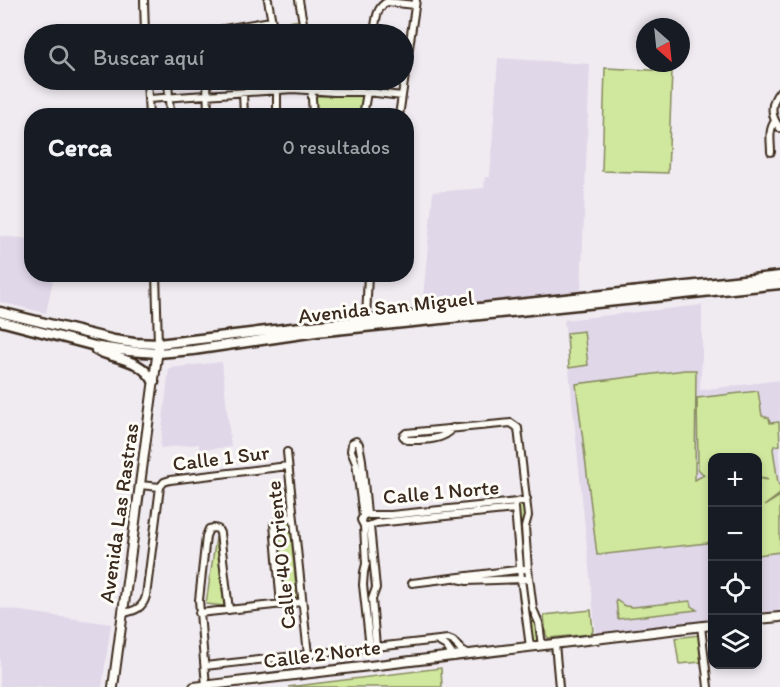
<!DOCTYPE html>
<html lang="es">
<meta charset="utf-8">
<style>
body{margin:0;font-family:Itim,sans-serif;background:#20242c;color:#f1f3f6}
.controls{position:absolute;right:18px;bottom:18px;display:grid;overflow:hidden;border-radius:12px;box-shadow:0 3px 9px #0003}
.controls button{width:54px;height:54px;display:grid;place-items:center;padding:0;border:0;border-bottom:2px solid #363941;background:#171b24;color:#f1f3f6;font:30px sans-serif}
.compass{position:absolute;left:636px;top:18px;width:54px;height:54px;border-radius:50%;background:#171b24;box-shadow:0 3px 9px #0003;rotate:153deg}
.list{margin:0;padding:0;list-style:none}
h2{display:flex;justify-content:space-between;align-items:center;height:78px;margin:0;padding:0 24px;font-size:26px}
h2 small{font-size:20px;font-weight:400;color:#9ea1a6}
.icon{flex:none;width:33px;height:33px;fill:none;stroke:currentColor;stroke-width:2;stroke-linecap:round;stroke-linejoin:round}
.map{position:relative;flex:none;width:780px;height:687px;overflow:hidden}
.search{position:absolute;background:#171b24;box-shadow:0 3px 9px #0003;left:24px;top:24px;width:390px;height:66px;display:flex;align-items:center;gap:15px;box-sizing:border-box;padding:0 21px;border-radius:33px;color:#9ea1a6;font-size:22px}
.panel{position:absolute;background:#171b24;box-shadow:0 3px 9px #0003;left:24px;top:108px;width:390px;height:174px;border-radius:24px}
.map>svg:first-child{display:block}
.built{fill:#e0d7e9}
.green{fill:#d0e89e;stroke:#86895e;stroke-width:1.5}
.lines{fill:none;stroke-linecap:round;stroke-linejoin:round}
.minor-casing{stroke:#3b2a1e;stroke-width:10}
.major-casing{stroke:#3b2a1e;stroke-width:12}
.highway-casing{stroke:#3b2a1e;stroke-width:13}
.minor{stroke:#fdfcf7;stroke-width:6}
.major{stroke:#fdfcf7;stroke-width:8}
.highway{stroke:#fdfcf7;stroke-width:8}
.labels{text-anchor:middle;stroke-width:6;stroke-linejoin:round;paint-order:stroke}
.street-label{font-size:21px;fill:#3b2a1e;stroke:#fdfcf7}
</style>
<div class="map">
<svg width="780" height="687" viewBox="0 0 780 687">
<rect width="100%" height="100%" fill="#f0ebf1"/>
<filter id="ink" filterUnits="userSpaceOnUse"><feTurbulence type="fractalNoise" baseFrequency=".0167" numOctaves="2"/><feDisplacementMap in="SourceGraphic" scale="12" xChannelSelector="R" yChannelSelector="G"/><feConvolveMatrix kernelMatrix="1 2 1 2 8 2 1 2 1" color-interpolation-filters="sRGB"/></filter>
<g filter="url(#ink)">
<!-- built -->
<path class="built" d="M498,58L590,64L581,291L422,308L433,192L484,188L485,177H490Z
M0,236L31,239L32,274L54,275L46,313L0,302Z
M702,305V357L700,390L780,380V613L758,615V458H712V621L596,636L564,320Z
M222,362L231,447L199,450V444L160,448L169,368Z
M0,608L111,624L102,687H0Z"/>
<!-- green -->
<path class="green" d="M299,20L301,34H277L275,24Z
M605,68L672,71L668,173L602,171Z
M317,96H362L364,98L361,115H316L315,99Z
M584,331L588,365L569,368L567,333Z
M685,370H696L695,480L704,475L698,469L697,398L758,391L762,416L769,418L770,423L779,422L780,445L774,446L773,449L778,483L780,486V494L764,506L780,496V552L758,555V478L768,480L758,476V458H712V474L708,475L712,476V539L707,543L597,555L576,384Z
M527,499L528,575L542,646L530,647L522,575L467,581L460,580L521,569L514,509L368,526L361,518L363,516Z
M290,523L297,598L284,600L278,524Z
M216,537L224,606L206,604Z
M616,600L625,606L633,607L690,601L691,606L697,610L618,619Z
M591,610L593,631L591,634L548,638L546,635L544,615Z
M699,635L701,662L679,664L675,638Z
M441,668L442,687H288Z"/>
<g class="lines">
<defs>
<path id="minor" d="M144,0L145,34
M268,0L274,34
M299,0L305,34
M171,33L172,34
M206,34L213,31L271,21
M374,34C376,23 375,8 387,2L415,5
M147,80L149,116
M168,80L170,116
M207,80L208,116
M311,80L313,116
M277,90V116
M780,91C770,103 770,116 780,128
M243,93L244,116
M148,99L293,89L334,92H367L402,96
M363,116L367,92
M399,116L416,0
M771,152C771,142 768,130 775,121
M156,274L158,344
M366,320L368,274
M453,428C444,441 422,440 407,440L403,436L406,433L511,423L518,428L528,516L525,527L528,569L533,609L539,623L542,646
M287,452L308,655
M160,487L164,482L170,480L288,466
M515,508L521,579L530,647
M365,515L363,516L361,520L364,526L366,564L364,572L363,585L370,648
M369,515H391L517,502L527,499
M363,516L356,463L351,451L352,443L356,441L359,444L362,460L367,514
M364,526H368L376,523L396,521L515,509
M370,526L376,588L372,599L376,647
M458,579L467,581L525,579
M412,583L524,569
M281,605L274,524L280,519L293,517
M123,613C135,611 143,608 146,596L160,487L140,485
M199,613L302,602
M701,626L708,687
M437,641L446,646L454,657
M555,644L559,687
M205,666L448,639L453,641L466,655
M206,686L199,600L206,536L209,529L214,528L218,529L220,533L229,610"/>
<path id="major" d="M758,619L780,617
M113,687L158,349
M194,687L712,625"/>
<path id="highway" d="M0,312L114,340L134,343L158,344L292,328L780,276
M0,321L99,347L128,351L158,353L193,350L316,332L780,284
M96,350C118,360 140,358 154,382"/>
</defs>
<!-- minor casing -->
<use href="#minor" class="minor-casing"/>
<!-- major casing -->
<use href="#major" class="major-casing"/>
<!-- highway casing -->
<use href="#highway" class="highway-casing"/>
<!-- minor -->
<use href="#minor" class="minor"/>
<!-- major -->
<use href="#major" class="major"/>
<!-- highway -->
<use href="#highway" class="highway"/>
</g>
</g>
<g class="labels">
<!-- street labels -->
<g class="street-label">
<text transform="translate(386 307) rotate(-6)" y="7">Avenida San Miguel</text>
<text transform="translate(221 458) rotate(-7)" y="7">Calle 1 Sur</text>
<text transform="translate(441 492) rotate(-5)" y="7">Calle 1 Norte</text>
<text transform="translate(119 513) rotate(-82)" y="7">Avenida Las Rastras</text>
<text transform="translate(281 555) rotate(-96)" y="7">Calle 40 Oriente</text>
<text transform="translate(322 654) rotate(-7)" y="7">Calle 2 Norte</text>
</g>
</g>
</svg>
<div class="controls">
<button>+</button>
<button>−</button>
<button><svg class="icon" aria-label="locate" viewBox="0 0 24 24"><circle cx="12" cy="12" r="6"/><path d="M12 2v4M12 18v4M2 12h4M18 12h4"/></svg></button>
<button><svg class="icon" aria-label="layers" viewBox="0 0 24 24"><path d="M12 4l9 5-9 5-9-5zM3 14l9 5 9-5"/></svg></button>
</div>
<svg class="compass" viewBox="-18 -18 36 36"><path d="M0-13l5 13h-10z" fill="#e53935"/><path d="M0 13l5-13h-10z" fill="#9ea1a6"/></svg>
<div class="search"><svg class="icon" aria-label="search" viewBox="0 0 24 24"><circle cx="10" cy="10" r="6"/><path d="M15 15l6 6"/></svg>Buscar aquí</div>
<section class="panel">
<h2>Cerca<small>0 resultados</small></h2>
<ul class="list">
</ul>
</section>
</div>
